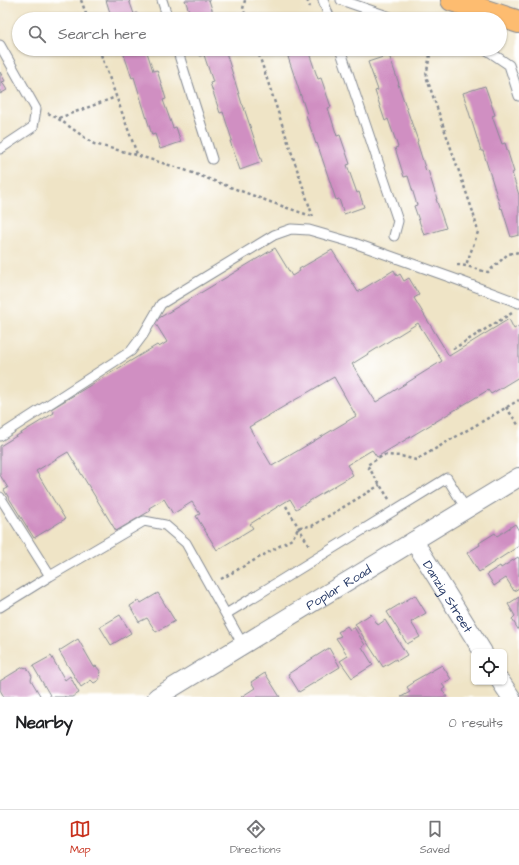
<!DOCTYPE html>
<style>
body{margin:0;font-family:"Architects Daughter",sans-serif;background:#f2f2f2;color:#202124}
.controls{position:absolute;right:12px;bottom:12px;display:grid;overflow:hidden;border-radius:6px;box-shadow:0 1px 3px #0004}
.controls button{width:36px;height:36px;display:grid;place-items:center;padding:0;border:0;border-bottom:1px solid #e0e0e0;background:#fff;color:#202124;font:20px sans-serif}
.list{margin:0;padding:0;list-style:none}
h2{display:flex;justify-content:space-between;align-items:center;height:52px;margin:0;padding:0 16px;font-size:17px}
h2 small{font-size:13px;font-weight:400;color:#757577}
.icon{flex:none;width:22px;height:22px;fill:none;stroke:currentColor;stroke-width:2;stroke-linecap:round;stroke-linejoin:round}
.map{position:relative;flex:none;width:519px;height:697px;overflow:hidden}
.search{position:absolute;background:#fff;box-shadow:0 1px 3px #0004;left:12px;right:12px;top:12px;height:44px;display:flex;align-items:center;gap:10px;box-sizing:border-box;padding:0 14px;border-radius:22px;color:#757577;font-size:15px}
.sheet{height:112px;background:#fff}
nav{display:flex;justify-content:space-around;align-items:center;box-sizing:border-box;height:56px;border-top:1px solid #e0e0e0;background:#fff;font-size:11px;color:#757577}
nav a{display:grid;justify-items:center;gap:2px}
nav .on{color:#c8321e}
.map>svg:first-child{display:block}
.building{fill:#d08fc2;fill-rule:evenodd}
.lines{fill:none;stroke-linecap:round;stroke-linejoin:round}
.service-casing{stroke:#858a92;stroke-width:11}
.minor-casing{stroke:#858a92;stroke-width:20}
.primary-casing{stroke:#858a92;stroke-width:24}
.path{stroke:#858a92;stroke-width:2.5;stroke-dasharray:3 3;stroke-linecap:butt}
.service{stroke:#fff;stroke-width:9}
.minor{stroke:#fff;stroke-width:18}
.primary{stroke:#fdbc6f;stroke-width:22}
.labels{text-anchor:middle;stroke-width:3;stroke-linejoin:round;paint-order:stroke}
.street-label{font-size:13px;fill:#1b2f5e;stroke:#fff}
</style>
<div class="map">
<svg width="519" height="697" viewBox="0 0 519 697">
<rect width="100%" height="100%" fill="#fff"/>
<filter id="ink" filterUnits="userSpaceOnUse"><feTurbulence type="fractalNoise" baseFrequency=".025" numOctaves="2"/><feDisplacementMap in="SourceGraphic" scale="8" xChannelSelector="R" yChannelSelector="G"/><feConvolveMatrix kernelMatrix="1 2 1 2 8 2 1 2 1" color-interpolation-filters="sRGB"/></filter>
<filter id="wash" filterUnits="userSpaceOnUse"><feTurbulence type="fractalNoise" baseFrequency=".012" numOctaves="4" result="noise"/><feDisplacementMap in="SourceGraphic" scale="16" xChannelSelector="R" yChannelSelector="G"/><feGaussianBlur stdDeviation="0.9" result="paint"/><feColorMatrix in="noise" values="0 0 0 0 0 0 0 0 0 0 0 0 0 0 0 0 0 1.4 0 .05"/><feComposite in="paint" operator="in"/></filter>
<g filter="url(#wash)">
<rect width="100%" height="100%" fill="#efe4c6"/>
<g id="blocks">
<!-- building -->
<path class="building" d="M106,0H129L134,14L137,13L139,19H112Z
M185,0H209L215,19H192Z
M122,49H146L153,71L157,70L166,99L163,100L173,128L176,127L181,142L160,149L155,134L152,135L134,77L132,78Z
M198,49H225L242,104L243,105L262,162L240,170L230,141L232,140L223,112L220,113L210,83L213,82L204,55L200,56Z
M288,49H310L308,50L318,79L321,78L331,107L328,108L337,136L340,135L350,164L347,165L357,193L359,192L364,207L344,214L339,199L336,200L317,143L316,144L306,115L307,114L288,57L290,56Z
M389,55L399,84H398L418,141L417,142L426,171L428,170L437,199H436L446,228L424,235L414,206L417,205L408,176L404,177L395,148L398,147L388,119L385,121L375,91L378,90L368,62Z
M0,72L5,81L2,82L7,90L0,94Z
M485,86L495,115L492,116L502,144L505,143L514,172L512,173L519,195V235L511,237L502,208L501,209L483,151H481L463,93Z
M275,248L292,276L300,271L299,269L332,250L358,292L394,270L397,276L400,274L404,281L409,278L419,295L414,298L449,356L509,319L514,329L519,326V377L491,394L488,390L377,457L372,450L347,465L353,475L296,509L290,499L250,524L253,528L217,550L196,516L200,514L192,502L173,514L164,499L149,508L150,511L116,531L68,452L36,471L65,519L34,538L4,490L8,488L0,475V446L54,413L51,409L157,345L159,347L167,342L154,321ZM418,323L442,361L376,402L352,364ZM334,377L356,416L272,466L249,427Z
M515,524L519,531V546L479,572L467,553L480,545L479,543L495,533L497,536Z
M518,557L519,559V588L514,591L506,578L494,586L487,574L500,566L501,568Z
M158,593L175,621L156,632L147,618L139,622L130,606L139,600L141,603Z
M415,595L426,613L411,622L420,637L407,644L387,612Z
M519,597V631L512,619L515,616L508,604Z
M371,614L378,625L385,620L407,655L397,661L396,659L383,667L355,624Z
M120,615L131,633L111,645L100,627Z
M347,626L350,630L354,627L365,645L362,647L373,665L352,678L340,661L348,656L336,638L341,636L338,632Z
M78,639L94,667L96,666L100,671L99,680L94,683L91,680L81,687L59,651Z
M329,648L340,667L299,692L288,674Z
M51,656L65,680L70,676L79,693L72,697H65V696L64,697H51L33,666Z
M442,665L451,679L442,684L445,688L442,690L447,697H401L410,692L407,687L413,683L412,682Z
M23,667L27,668L32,676L31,680L41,697H4L0,690V681Z
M265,673L280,697H241L255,688L251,682Z"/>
</g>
</g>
<g filter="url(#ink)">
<use href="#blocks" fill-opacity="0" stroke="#858a92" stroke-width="1"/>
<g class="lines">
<defs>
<path id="service" d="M162,0L168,19
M323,0L330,19
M341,0L396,19
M0,45L36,109L33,127L0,149
M177,49L212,159
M340,49L398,221L394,236
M484,49L487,50L509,65L519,96
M0,436L131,351L143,335L161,304L274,235L291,229L309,230L354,243L455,279L519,303
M0,497L50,576
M0,607L50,576L144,521L165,525L186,543L243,645
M226,614L447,478L466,509"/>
<g id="minor">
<path id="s1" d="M414,541L483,652"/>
<path d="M501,682L511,697"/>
<path id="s2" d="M157,697L519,477"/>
</g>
<path id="primary" d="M452,0L519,22"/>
</defs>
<!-- service casing -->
<use href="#service" class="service-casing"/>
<!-- minor casing -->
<use href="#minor" class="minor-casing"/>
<!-- primary casing -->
<use href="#primary" class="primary-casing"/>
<!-- path -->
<path class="path" d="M81,0L88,19
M245,0L243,9L247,19
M307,0L310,7
M99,49L137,154
M257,49L313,217
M431,49L426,76L473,212L478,232L466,265
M48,113L60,120L94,144L133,154L182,169L273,203L311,216
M59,118L116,97
M457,265C468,265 477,270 488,272L508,254L519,252
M453,349L512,313
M506,407L519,426
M389,499L367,465L384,455L401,456L416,460L519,400
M286,506L310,547
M221,579L292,539L299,527L312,526L380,485"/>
<!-- service -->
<use href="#service" class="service"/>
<!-- minor -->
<use href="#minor" class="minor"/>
<!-- primary -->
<use href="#primary" class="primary"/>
</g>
</g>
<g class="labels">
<!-- street labels -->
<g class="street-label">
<text dy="5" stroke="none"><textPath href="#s2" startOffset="212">Poplar Road</textPath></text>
<text dy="5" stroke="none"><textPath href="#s1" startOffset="65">Danzig Street</textPath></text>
</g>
</g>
</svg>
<div class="controls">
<button><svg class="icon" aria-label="locate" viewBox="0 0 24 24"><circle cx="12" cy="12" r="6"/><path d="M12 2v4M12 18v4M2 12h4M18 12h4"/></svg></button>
</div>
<div class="search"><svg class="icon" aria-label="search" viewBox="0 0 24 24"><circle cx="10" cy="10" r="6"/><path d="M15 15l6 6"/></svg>Search here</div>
</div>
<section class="sheet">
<h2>Nearby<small>0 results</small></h2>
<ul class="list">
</ul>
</section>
<nav>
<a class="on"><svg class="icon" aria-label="map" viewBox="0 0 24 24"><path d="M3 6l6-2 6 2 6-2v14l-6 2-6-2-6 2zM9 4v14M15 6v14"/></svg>Map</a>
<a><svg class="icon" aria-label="directions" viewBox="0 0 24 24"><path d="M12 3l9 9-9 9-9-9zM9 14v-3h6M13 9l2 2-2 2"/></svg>Directions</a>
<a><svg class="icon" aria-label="saved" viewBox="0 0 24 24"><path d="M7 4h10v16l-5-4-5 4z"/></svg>Saved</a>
</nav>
